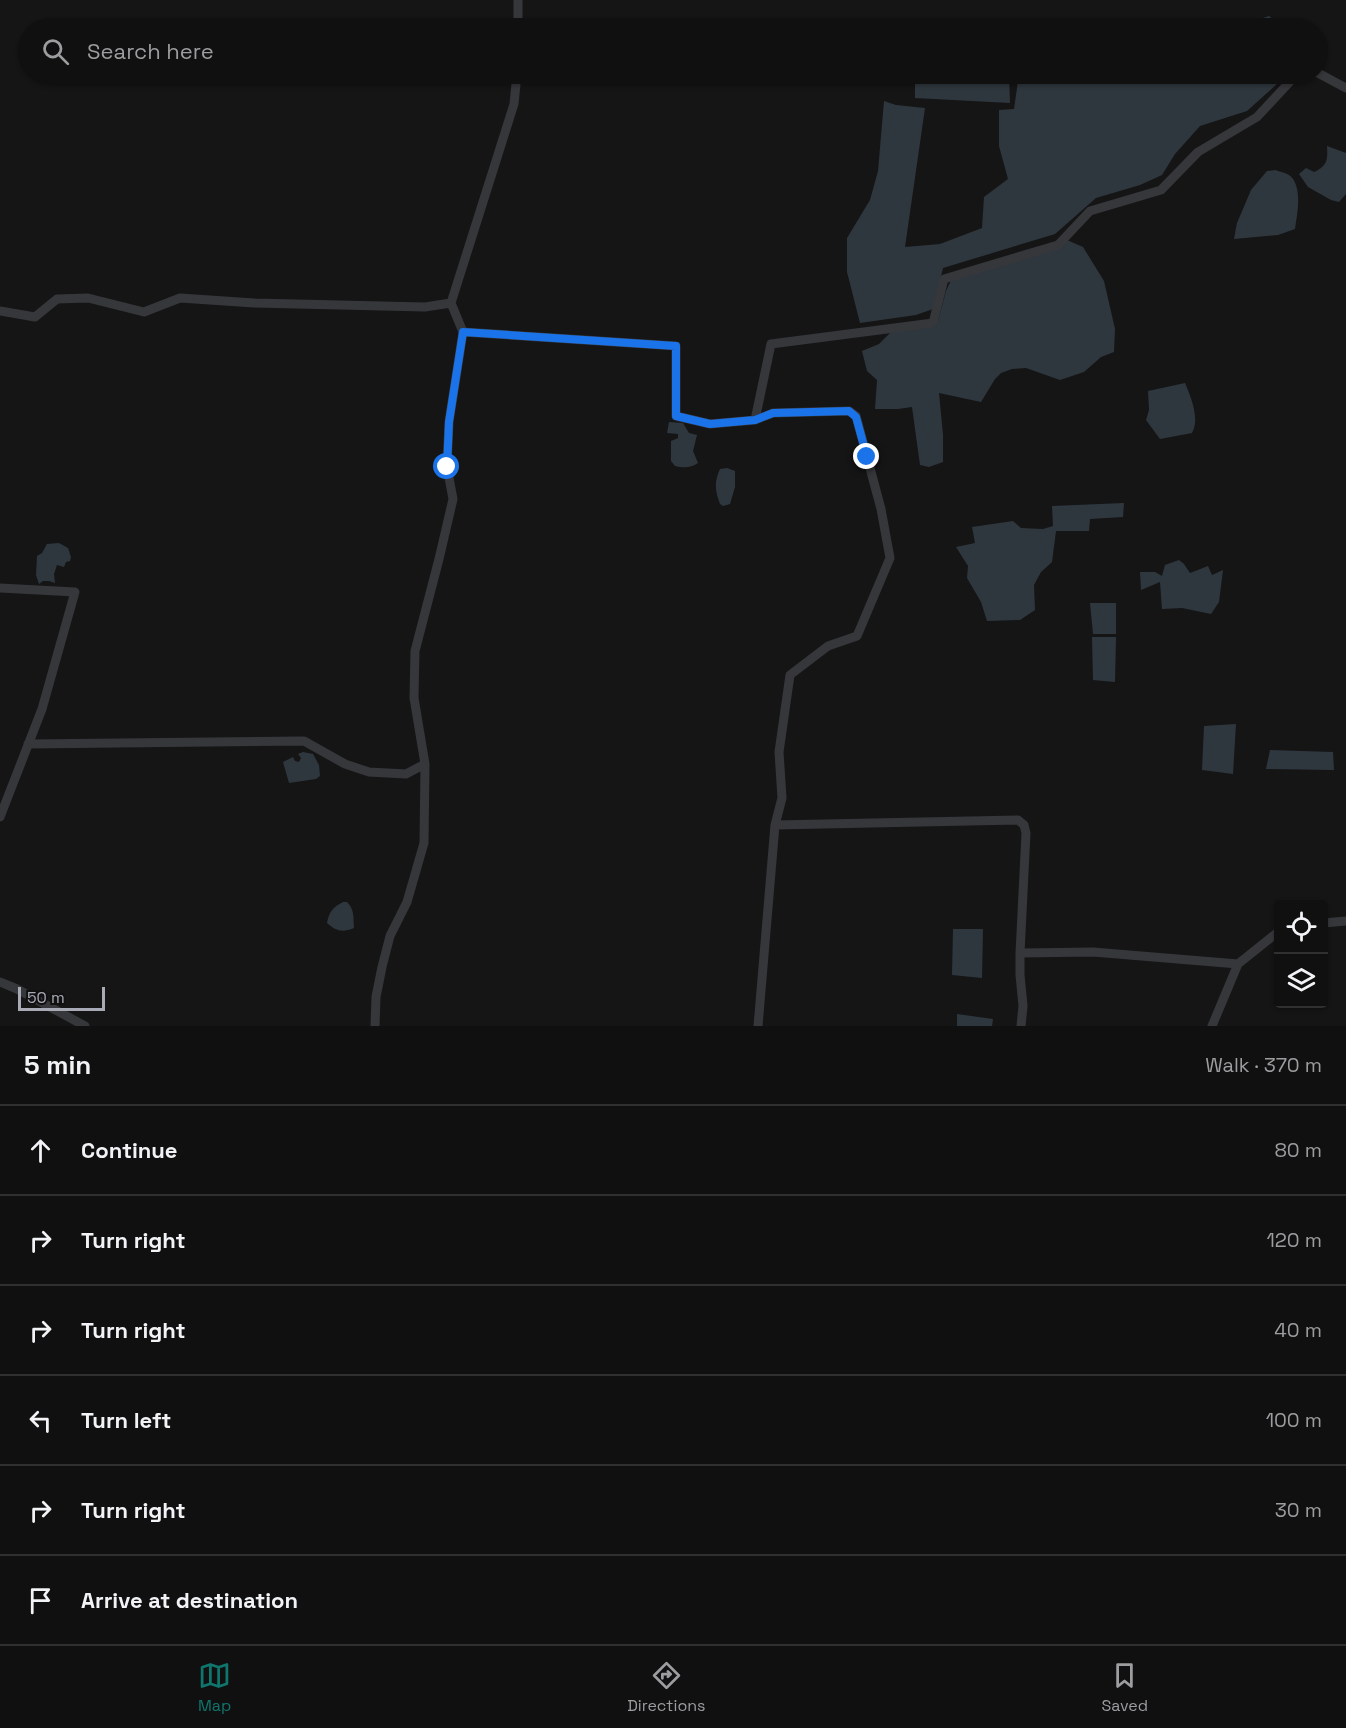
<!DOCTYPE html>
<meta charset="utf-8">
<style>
body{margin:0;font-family:"Space Grotesk",sans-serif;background:#191919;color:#f1f3f6}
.controls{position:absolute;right:18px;bottom:18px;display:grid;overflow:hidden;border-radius:6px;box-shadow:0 2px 4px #0004}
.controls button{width:54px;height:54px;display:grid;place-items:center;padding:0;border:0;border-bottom:2px solid #303030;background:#101010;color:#f1f3f6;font:30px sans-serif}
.scale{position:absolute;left:18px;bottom:15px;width:87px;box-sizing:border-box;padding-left:6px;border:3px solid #a8abb5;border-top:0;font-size:16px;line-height:21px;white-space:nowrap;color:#a8abb5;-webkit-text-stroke:4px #101011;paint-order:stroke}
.stop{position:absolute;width:18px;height:18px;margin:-14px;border:4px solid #1a73e8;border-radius:50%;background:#fff}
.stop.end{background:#1a73e8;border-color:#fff;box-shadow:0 2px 6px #0008}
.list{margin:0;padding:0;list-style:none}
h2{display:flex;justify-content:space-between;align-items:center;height:78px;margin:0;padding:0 24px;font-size:26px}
h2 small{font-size:20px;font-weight:400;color:#9c9d9f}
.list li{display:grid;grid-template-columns:39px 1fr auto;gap:18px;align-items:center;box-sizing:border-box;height:90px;padding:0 24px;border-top:2px solid #303030}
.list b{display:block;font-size:22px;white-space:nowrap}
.list em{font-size:20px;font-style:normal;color:#9c9d9f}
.icon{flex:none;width:33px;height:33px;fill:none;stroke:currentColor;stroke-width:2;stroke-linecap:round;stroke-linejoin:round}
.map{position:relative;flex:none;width:1346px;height:1026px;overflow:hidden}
.search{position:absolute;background:#101010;box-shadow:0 2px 4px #0004;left:18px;right:18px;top:18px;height:66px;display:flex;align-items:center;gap:15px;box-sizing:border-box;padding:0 21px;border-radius:33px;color:#9c9d9f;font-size:22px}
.sheet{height:618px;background:#101010}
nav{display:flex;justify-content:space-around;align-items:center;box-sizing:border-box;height:84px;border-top:2px solid #303030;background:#101010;font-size:16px;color:#9c9d9f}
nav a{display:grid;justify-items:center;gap:3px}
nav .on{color:#0f766e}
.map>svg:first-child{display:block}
.water{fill:#2f373e}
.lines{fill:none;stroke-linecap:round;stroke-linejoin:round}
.street{stroke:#36373b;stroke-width:9}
.route{stroke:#1a73e8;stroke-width:8}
</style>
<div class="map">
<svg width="1346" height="1026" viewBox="0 0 1346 1026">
<rect width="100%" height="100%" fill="#151516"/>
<!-- water -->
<path class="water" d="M1269,16L1283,28H1234Z
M915,74H1009L1010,103L915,98Z
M1019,74H1059L1076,81L1103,74H1288L1247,111L1200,126L1175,154L1162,175L1140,185L1096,198L1055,234L943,268L933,309L916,315L860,323L847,272V238L870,200L878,171L884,101L896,105L925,108L905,247L940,244L982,228L984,197L1008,179L999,146V110L1014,109Z
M1327,146L1346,153V194L1339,202L1331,200L1308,187L1299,174L1306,168L1314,172C1327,166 1328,160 1327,146Z
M1275,170C1281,172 1289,173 1293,179C1302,193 1297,214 1295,229L1278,235L1234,239L1237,223L1251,190L1267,171Z
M1067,240L1083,247L1104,281L1115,329L1114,352L1101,357L1084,372L1060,380L1026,368L1012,369L1001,373L995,379L981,402L939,393L943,435V462L929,467L920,465L912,407L898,409H875L877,380L867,371L862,351L879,344L895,328L938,321L946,291L953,276Z
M1185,383C1191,397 1200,419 1192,433L1160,439L1146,420L1149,410L1148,391Z
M669,422L683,423L689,433L697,435L693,451L698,463C691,468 683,468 675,466L671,461V441L678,438V434L667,433Z
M727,468L735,471V487L730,504L723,506L720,504C715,491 714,482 720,469Z
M1124,503L1123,517L1090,519L1089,531H1056L1052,562L1041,572L1034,585L1035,610L1020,620L987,621L981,602L967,578L968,566L956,547L975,543L972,527L1013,521L1021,528L1043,529L1053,526L1052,506Z
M59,543L68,548L71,557L70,561L66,562L64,567L57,565L54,574L55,583L49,581H43L39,584L36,575L37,556L42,553L47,544Z
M1179,560L1184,564L1190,573L1208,566L1212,575L1223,570L1219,602L1211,614L1182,608L1162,609L1160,582L1141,590L1140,572H1155L1162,576L1165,565Z
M1090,603H1116V634H1093Z
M1092,637H1116L1115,682L1093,680Z
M1236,724L1233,774L1202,770L1204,726Z
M1270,750L1333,752L1334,770L1266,769Z
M303,752L313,754L319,765L320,776L316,779L289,783L283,762L293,757L295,761L299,762L301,758L298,754Z
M343,902H347C355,910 353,918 354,928C342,933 336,931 327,923C329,912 333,907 343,902Z
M953,929H983L982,978L952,975Z
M957,1014L993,1019L992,1026H957Z"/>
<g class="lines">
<!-- street -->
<path class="street" d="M518,28V0
M1318,73L1346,88
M451,303L514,104L517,74
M0,311L35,317L57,299L88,298L144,312L180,298L254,303L425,307L451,303L463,332L676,346V416L710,424L755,420L771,344L933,323L944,279L1058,245L1090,211L1161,190L1198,152L1257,117L1297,74
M755,420L773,413L849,411L856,416L881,509L890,558L857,636L828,646L790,675L779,752L782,798L775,825
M0,588L75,592L42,709L0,817
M28,744L304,741L345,764L369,772L406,774L425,764
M1324,923L1346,921
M1020,953L1093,952L1238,964L1278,932
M0,982L17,989L85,1026
M375,1026L376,997L382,967L390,936L407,902L424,843L425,764L414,698L415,651L439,559L453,499L447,467L449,422L463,332
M758,1026L775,825L1018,820L1024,825L1026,833L1020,953V975L1023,1006L1021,1026
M1212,1026L1238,964"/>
</g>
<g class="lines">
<!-- route -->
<path class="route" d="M447,467L449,422L463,332L676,346V416L710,424L755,420L773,413L849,411L856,417L867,457"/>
</g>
</svg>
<div class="controls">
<button><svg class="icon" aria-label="locate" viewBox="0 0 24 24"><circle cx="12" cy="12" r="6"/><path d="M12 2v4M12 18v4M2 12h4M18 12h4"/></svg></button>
<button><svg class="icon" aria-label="layers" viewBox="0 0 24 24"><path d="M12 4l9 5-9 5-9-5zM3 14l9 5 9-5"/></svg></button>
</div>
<div class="scale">50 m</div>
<div class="stop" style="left:447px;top:467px"></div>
<div class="stop end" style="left:867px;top:457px"></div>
<div class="search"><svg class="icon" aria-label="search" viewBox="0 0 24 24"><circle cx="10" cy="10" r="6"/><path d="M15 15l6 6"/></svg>Search here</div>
</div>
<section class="sheet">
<h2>5 min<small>Walk · 370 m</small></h2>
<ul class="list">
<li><svg class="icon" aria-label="ahead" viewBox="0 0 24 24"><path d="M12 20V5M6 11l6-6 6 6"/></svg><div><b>Continue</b></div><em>80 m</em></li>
<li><svg class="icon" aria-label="right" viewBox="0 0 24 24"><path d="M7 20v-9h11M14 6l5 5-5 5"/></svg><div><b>Turn right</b></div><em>120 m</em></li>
<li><svg class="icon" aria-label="right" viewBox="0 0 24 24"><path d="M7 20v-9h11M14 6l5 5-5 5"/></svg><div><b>Turn right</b></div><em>40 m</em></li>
<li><svg class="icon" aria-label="left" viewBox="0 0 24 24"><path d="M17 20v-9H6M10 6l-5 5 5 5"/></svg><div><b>Turn left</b></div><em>100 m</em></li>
<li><svg class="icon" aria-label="right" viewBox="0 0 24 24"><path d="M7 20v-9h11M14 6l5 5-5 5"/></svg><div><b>Turn right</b></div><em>30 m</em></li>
<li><svg class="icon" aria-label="arrive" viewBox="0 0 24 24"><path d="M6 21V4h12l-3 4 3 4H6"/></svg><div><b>Arrive at destination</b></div></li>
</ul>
</section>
<nav>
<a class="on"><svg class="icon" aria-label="map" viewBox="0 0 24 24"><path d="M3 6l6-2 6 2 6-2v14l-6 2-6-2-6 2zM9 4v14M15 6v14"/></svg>Map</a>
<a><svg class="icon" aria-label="directions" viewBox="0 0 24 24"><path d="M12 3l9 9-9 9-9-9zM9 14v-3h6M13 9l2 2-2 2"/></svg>Directions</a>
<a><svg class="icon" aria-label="saved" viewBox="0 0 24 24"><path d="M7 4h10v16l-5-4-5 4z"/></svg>Saved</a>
</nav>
